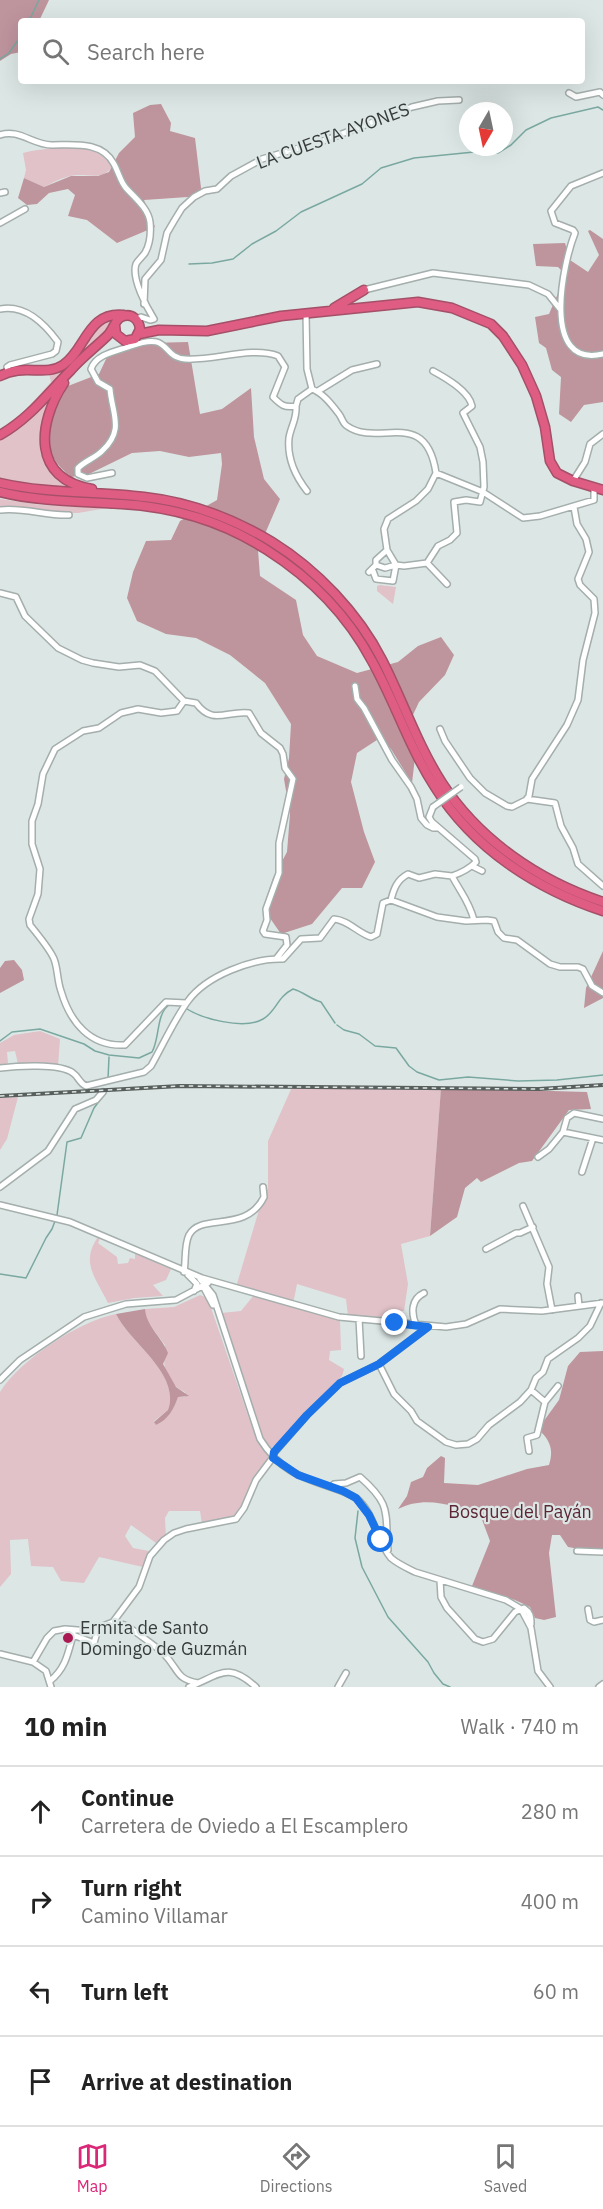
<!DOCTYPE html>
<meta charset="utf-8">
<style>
body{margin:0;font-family:"IBM Plex Sans",sans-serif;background:#f6f6f6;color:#222}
.compass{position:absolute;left:459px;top:102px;width:54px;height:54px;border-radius:50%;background:#fff;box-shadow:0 6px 24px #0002;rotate:189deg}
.stop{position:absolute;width:18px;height:18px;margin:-14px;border:4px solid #1a73e8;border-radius:50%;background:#fff}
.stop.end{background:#1a73e8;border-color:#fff;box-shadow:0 2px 6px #0008}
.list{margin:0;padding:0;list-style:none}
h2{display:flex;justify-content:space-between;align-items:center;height:78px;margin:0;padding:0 24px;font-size:26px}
h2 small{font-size:20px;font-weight:400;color:#767676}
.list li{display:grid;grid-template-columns:39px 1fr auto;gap:18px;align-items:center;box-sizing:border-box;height:90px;padding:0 24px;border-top:2px solid #e0e0e0}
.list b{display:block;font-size:22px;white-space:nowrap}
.list p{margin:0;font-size:20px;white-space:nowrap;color:#767676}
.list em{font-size:20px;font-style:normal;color:#767676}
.icon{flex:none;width:33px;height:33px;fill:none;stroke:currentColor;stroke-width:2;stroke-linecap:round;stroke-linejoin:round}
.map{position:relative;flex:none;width:603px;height:1687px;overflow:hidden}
.search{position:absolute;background:#fff;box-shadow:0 6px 24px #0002;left:18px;right:18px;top:18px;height:66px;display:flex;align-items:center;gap:15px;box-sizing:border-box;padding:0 21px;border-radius:6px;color:#767676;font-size:22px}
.sheet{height:438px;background:#fff}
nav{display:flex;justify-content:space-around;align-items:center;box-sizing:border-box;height:84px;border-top:2px solid #e0e0e0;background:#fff;font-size:16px;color:#767676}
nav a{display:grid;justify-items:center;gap:3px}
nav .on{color:#db2777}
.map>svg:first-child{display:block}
.green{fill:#e0c2c8}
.forest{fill:#be949d}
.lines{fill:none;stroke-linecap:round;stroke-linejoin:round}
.stream{stroke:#7aa8a0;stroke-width:1.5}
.minor-casing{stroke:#a4aeac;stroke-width:8}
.highway-casing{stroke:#a45069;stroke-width:11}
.minor{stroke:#fff;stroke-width:5}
.highway{stroke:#df5c83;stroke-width:8}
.rail-casing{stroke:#585e5c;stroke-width:4}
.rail{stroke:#dce7e5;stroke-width:1.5;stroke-dasharray:4.5;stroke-linecap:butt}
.minor-bridge-casing{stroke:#a4aeac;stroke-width:8;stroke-linecap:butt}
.minor-bridge{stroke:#fff;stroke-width:5}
.route{stroke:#1a73e8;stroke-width:8}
.poi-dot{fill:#aa1952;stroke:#dce7e5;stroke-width:2}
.labels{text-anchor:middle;stroke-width:4.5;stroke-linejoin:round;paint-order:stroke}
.street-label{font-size:18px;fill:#373b3a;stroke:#dce7e5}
.park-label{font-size:18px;fill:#5c2635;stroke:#dce7e5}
.poi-label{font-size:18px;fill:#373b3a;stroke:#dce7e5;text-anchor:start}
</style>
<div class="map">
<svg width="603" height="1687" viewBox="0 0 603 1687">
<rect width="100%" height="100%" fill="#dce7e5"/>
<!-- green -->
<path class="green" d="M63,145C83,147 98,148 113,165C103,183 87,172 70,176C61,178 52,183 44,187L24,178L26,170L23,153C36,149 48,150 63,145Z
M110,319L113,323L102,337L78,357L23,417L21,415L51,382L49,373L54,372L98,326Z
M60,386L54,399L46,459L80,489L21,483L0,478V438L25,422Z
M0,499L41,505L107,508L78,513H52L0,506Z
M380,585L396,587L393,604L377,591V586Z
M40,1031L60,1039L58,1066L18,1064L15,1051L7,1052L8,1063L0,1066V1043L14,1035Z
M292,1087L441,1088L430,1236L401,1244L408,1284L404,1311H397L395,1321L348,1316L346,1299L297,1284L293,1304L236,1287L259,1210L268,1188V1141Z
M18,1097L7,1139L0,1150V1098Z
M98,1237L100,1238L98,1243L117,1257L118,1264L128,1263L130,1258L135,1259V1253L171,1269L166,1280L153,1285L163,1296L134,1298L108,1303C96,1278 80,1263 98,1237Z
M200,1295L205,1297L209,1302L253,1430L269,1457L267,1462L251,1485L240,1510L234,1517L202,1524L200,1511H169L165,1518L166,1537L156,1543L131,1525L125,1536L133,1548L149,1551L143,1567L99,1557L84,1583L61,1581L53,1567L31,1566L28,1539L10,1540L11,1574L0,1587V1392C20,1360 79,1321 116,1314C130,1343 181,1374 168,1410L154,1421L156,1425C168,1420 174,1409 178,1397H185V1392C163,1381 163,1366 165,1345L145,1318V1309L174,1307Z
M254,1295L340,1320L341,1350L330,1351L329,1360L344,1369L342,1376L280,1442L271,1448C256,1437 229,1336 221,1313L241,1311Z"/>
<!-- forest -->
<path class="forest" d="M0,0H49L39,21H21V52L11,54L0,61Z
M161,104L171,123L170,131L195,138L202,196L144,200L155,227L117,243L87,220L68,216L75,195L68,189L49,193L37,204L27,205L18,198L24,178L44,187L71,176H98L109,172L119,153L135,137L133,113L150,105Z
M590,230L603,239V402L584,405L571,422L559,414L561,377L552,370L546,348L539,343L535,317L549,314L566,275L558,267L536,266L533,244L565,243L570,260L588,272L599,255L588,231Z
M188,342L200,414L222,409L251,388L254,437L264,479L280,499L258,550L260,576L296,600L303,635L317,656L357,673L398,662L418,646L441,637L454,655L445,675L419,702L412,717L416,749L412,783L391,749L380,738L357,753L351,782L364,832L375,862L362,888H342L312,924L281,934L263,908L273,878L287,852L290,814L284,779L289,758L291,724L265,683L230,655L196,638L166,634L137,621L127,598L133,572L146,541L171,540L180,521L217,500L222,464L221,453L189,457L160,451L132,453L89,474L71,477C35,449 49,421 68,386L99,374L107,357L149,343Z
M603,951V998L584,1008L586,988Z
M14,960L22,970L24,980L0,993V968L5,961Z
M441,1088L587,1092L591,1109L569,1110L532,1161L519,1163L481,1182L477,1178L465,1188L457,1217L430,1236Z
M145,1309C146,1326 162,1337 168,1353L163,1364L176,1387L189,1396L178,1397C174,1409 168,1420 156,1425L154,1422L168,1410C181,1374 130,1343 116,1314Z
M603,1351V1553L568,1547L560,1535H552L549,1553L556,1617L544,1620L535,1618L530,1607L515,1600L472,1586L490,1541L481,1517C455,1505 425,1495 398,1509L407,1496L411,1482L423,1477L427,1468L441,1456L445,1458L444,1483L478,1485L527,1469L549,1465C554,1449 550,1440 538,1429L559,1400L568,1366L580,1352Z"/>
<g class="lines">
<!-- stream -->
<path class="stream" d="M29,21L39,0
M0,59L9,53L21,36
M189,264L212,263L233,259L252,244L276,231L301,212L362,184L381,168L414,158L474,152L498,153L511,145L526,130L551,118L598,107L603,110
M184,1007C201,1019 244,1030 263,1019C276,1012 277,997 293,989C304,992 310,999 321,1002L335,1023
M337,1025L344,1030L359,1034L375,1046L396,1048L409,1066L417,1072L439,1080L468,1077L518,1081L557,1080L603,1075
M0,1041L12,1032L40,1029L84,1044L95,1051L109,1055L139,1058L152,1052C160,1038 156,1014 169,1005
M108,1079L109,1057
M57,1215L67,1142L81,1138L94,1108L103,1096
M0,1274L26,1278L46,1238L52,1229L55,1221
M358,1511L355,1538L362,1567L388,1617L428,1662L434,1673L443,1684L450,1687"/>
<defs>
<path id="minor" d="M569,93L576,97L600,92L603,95
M0,135C19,128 34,146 53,145C74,145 102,141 114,164C119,173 120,181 126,188C135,198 148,208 150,222C151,232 150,244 145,253C142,257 138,260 136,264C131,278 147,308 154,319L150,320L141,317L137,319
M603,173L571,186L551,211L555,223L573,230L575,233C563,263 540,369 603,354
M0,193L5,192
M0,223L25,209
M364,290L433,273L529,285L548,294L560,309
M144,304L145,279L161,260L167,233L174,221L182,208L194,197L205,191L217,189L231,176L262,159L326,140L412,107L438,101L459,100
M0,309C25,304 44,323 58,342L56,351L52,354L10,365L7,367L8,371
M130,341L131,346C172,331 160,357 185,359C214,361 252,346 278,356L285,367L273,397C281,405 284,408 296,406L298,399L312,389L307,369L306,313
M312,389C323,393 332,405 339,414C342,418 343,424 347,426C378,448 426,406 436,473L483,492L523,518L540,516L594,500V489
M318,391L352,370L377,364
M296,406C297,419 291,426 289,438C287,458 296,477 307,491
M112,473L87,478L78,474V468C85,461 95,458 102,451C125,430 112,414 110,389L98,382L91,369C96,354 117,351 131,346
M573,481L585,462L590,444L603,434
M0,510C23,507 46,516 69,515
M387,550L396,565L404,566L427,563L447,584
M427,563L438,546L450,540L457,533L454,502L466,500L480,502L484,487L483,462L480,447L463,413L472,406C469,391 446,378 433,371
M373,571L376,579L393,581L396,565L385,568L376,565
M369,572L376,565V560L387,550L384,529L388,519L416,501L428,489L436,473
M0,593L16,597L25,616L58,648L82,660L93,663L119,667L140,665L155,671L184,701L196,703C213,726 227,710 249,713L261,733L280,748L283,754L285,768L293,779L279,843V873L266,909L267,920L263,931L265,934L286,937L287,945L276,959
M355,686L357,699L364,708L392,760L411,787L417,799L421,818L427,825L433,828H438
M184,701L177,711L161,713L138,709L121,713L99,728L83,731L55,749L43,774L38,804L32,821V844L40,869L38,894L29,919L30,925C37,934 50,949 54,959C58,969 57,980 61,991C70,1022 90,1047 125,1045L166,1002L186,1003
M440,729L445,741L470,778L485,793L507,806L512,807L526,800L529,796L532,779L567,725L578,700L583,660L595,613L594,599L580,585L578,579L589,552L586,539L577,524L574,507
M527,799L555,803L561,826L573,848L578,864L603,886
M433,807L429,817L432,822L475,859L476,862C469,869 461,873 452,876C461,893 469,901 474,920
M472,866L482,871
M391,900C394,888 397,880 408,874L419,878L435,874L452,876
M0,1068C16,1066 60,1063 73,1073C79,1077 79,1083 86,1086L144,1072L151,1066C163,1045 174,1020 188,1001C206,976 252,958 283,959L301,939L320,938L334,919C348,920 358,933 371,937L377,934L383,903L391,900L437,917L466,921L487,920L494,921L498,932L504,938L517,940L550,964L560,967H578L583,969L592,986L603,993
M603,1119L574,1113L567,1118L563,1132L603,1140
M538,1157L549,1149L563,1132
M582,1172L593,1138
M0,1187L48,1151L75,1109L96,1100L103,1092
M0,1205L70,1222L202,1278L339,1317L446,1327L466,1324L500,1309L542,1311L603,1303
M523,1206L549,1267L547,1284L552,1310
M486,1249L516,1233H520L533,1227
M184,1272C186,1261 184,1245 189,1235C201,1212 246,1234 264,1197L263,1187
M188,1275L197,1284L194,1291
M200,1279L213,1295L260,1439C279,1469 297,1476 330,1487C339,1490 348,1493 356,1498C375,1513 376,1541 391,1558C398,1564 407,1568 415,1572L506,1600L521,1609L531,1628L538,1671L550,1687
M203,1286L213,1305
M578,1296L579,1306
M359,1319L361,1356
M416,1325C411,1313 411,1299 424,1293
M379,1364L394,1394L411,1411L417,1421L446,1442L456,1445L468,1444L477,1439L489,1425L520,1402L531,1390L536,1378L543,1372L548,1359L578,1338L590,1326L601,1303
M0,1380L20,1360L84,1317L126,1304L176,1300L208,1283
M545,1402L558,1386
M529,1451L527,1438L537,1435L545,1402L531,1390
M331,1487L334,1484L346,1483L360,1477C392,1505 385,1512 388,1550
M577,1551L603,1552
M440,1580L441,1597L447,1608L475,1639L483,1642L493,1639L515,1612L524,1608C530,1612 531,1616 531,1624
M588,1609L590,1620L594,1622L603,1620
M113,1622C117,1623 122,1624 127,1626C129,1627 162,1651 164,1654C179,1669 175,1679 198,1683
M73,1632V1635L94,1643L98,1629
M0,1654L33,1662L47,1638L54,1631L65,1629L90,1631L113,1622L139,1587L150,1556L164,1540L174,1533L186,1529L236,1519L244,1508L256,1480L271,1460L275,1452L307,1415L340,1383L379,1364L428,1327
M33,1662L46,1671L51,1687
M50,1681C66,1668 68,1653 73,1635
M189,1687C220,1675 227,1661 256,1687
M338,1687L346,1673
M599,1687L603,1684"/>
<path id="highway" d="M334,308L364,290
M139,334L159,330L207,331L281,316L418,302L452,308L491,324L503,336L522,365L536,396L545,427L550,461L557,473L573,481L603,490
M0,376C24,363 45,377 63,365C86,350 87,311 124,315
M64,383C37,424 32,479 92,489
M0,435C30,418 47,394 71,370C82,357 96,347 108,335C113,330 115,320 121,317C132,312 139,320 140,329L135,339L125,341L116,334L115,325
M0,483C48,494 96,491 144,497C189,502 234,519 272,542C317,570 358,613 382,660C403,701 417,744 442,783C479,840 539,881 603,902
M0,492C40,502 81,501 122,504C173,507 224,522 267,550C311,578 348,616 372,661C395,702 409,747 435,787C473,848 536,889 603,911"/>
</defs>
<!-- minor casing -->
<use href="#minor" class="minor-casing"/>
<!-- highway casing -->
<use href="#highway" class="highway-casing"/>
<!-- minor -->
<use href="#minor" class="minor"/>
<!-- highway -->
<use href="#highway" class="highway"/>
<defs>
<path id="rail" d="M0,1096L180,1086L539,1089L603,1085"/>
</defs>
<!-- rail casing -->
<use href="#rail" class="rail-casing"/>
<!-- rail -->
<use href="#rail" class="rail"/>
<defs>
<path id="minor-bridge" d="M433,807L461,787"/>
</defs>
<!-- minor-bridge casing -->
<use href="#minor-bridge" class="minor-bridge-casing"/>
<!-- minor-bridge -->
<use href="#minor-bridge" class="minor-bridge"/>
</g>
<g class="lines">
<!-- route -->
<path class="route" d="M381,1540L369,1515L356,1498L343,1491L298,1475L273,1458L274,1452L307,1415L340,1383L379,1364L428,1327L395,1323"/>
</g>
<!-- markers -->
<circle class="poi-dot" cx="68" cy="1638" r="6"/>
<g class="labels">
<!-- street labels -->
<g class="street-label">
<text transform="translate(333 136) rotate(-20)" y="6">LA CUESTA AYONES</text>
</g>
<!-- park labels -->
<g class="park-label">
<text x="520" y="1518">Bosque del Payán</text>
</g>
<!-- poi labels -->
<g class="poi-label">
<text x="80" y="1634">Ermita de Santo<tspan x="80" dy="21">Domingo de Guzmán</tspan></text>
</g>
</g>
</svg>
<svg class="compass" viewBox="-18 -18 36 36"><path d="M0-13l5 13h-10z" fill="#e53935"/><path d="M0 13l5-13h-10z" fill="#767676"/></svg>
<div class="stop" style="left:381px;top:1540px"></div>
<div class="stop end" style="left:395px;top:1323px"></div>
<div class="search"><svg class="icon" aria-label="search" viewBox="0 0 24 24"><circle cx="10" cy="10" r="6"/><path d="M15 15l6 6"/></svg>Search here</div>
</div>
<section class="sheet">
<h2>10 min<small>Walk · 740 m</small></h2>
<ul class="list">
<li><svg class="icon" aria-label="ahead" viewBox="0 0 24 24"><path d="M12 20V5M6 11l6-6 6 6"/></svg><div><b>Continue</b><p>Carretera de Oviedo a El Escamplero</p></div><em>280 m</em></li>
<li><svg class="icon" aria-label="right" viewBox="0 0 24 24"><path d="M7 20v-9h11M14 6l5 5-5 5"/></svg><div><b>Turn right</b><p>Camino Villamar</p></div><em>400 m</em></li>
<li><svg class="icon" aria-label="left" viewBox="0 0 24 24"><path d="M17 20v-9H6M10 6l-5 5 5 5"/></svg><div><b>Turn left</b></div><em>60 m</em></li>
<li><svg class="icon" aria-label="arrive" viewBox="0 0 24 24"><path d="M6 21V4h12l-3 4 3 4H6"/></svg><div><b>Arrive at destination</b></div></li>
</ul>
</section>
<nav>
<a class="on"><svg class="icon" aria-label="map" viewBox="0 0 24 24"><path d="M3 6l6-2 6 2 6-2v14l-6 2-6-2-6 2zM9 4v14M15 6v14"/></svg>Map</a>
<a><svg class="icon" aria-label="directions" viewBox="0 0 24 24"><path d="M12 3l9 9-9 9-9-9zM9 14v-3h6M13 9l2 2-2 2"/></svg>Directions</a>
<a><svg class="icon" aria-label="saved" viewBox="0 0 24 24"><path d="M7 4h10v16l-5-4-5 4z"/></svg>Saved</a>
</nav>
